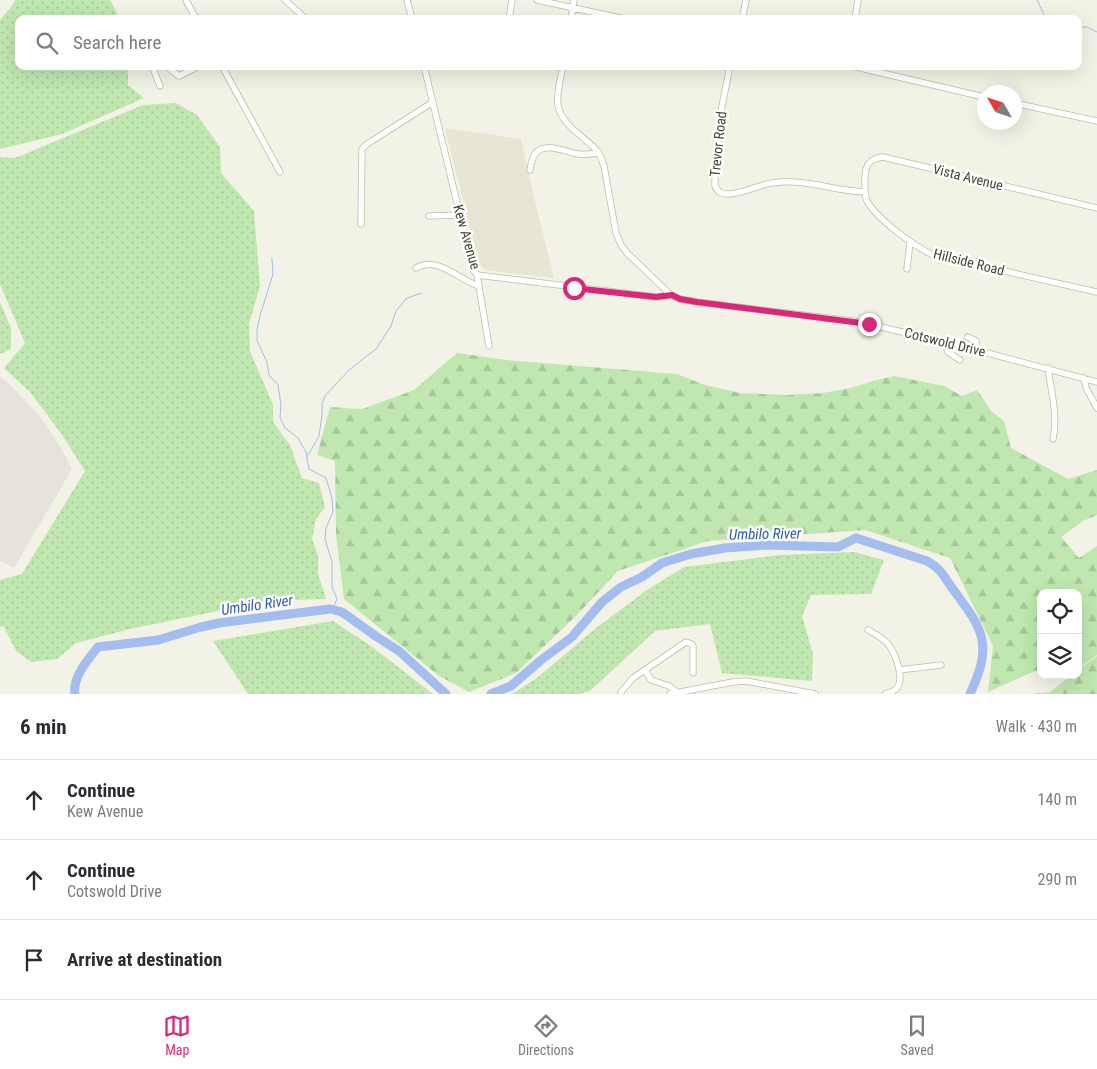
<!DOCTYPE html>
<meta charset="utf-8">
<style>
body{margin:0;font-family:"Roboto Condensed",sans-serif;background:#f2f2f3;color:#2b2b33}
.controls{position:absolute;right:15px;bottom:15px;display:grid;overflow:hidden;border-radius:10px;box-shadow:0 5px 20px #0002}
.controls button{width:45px;height:45px;display:grid;place-items:center;padding:0;border:0;border-bottom:1px solid #e1e1e2;background:#fff;color:#2b2b33;font:25px sans-serif}
.compass{position:absolute;left:977px;top:85px;width:45px;height:45px;border-radius:50%;background:#fff;box-shadow:0 5px 20px #0002;rotate:309deg}
.stop{position:absolute;width:15px;height:15px;margin:-11px;border:4px solid #db2777;border-radius:50%;background:#fff}
.stop.end{background:#db2777;border-color:#fff;box-shadow:0 1px 5px #0008}
.list{margin:0;padding:0;list-style:none}
h2{display:flex;justify-content:space-between;align-items:center;height:65px;margin:0;padding:0 20px;font-size:21px}
h2 small{font-size:16px;font-weight:400;color:#7c7c81}
.list li{display:grid;grid-template-columns:32px 1fr auto;gap:15px;align-items:center;box-sizing:border-box;height:80px;padding:0 20px;border-top:1px solid #e1e1e2}
.list b{display:block;font-size:19px;white-space:nowrap}
.list p{margin:0;font-size:16px;white-space:nowrap;color:#7c7c81}
.list em{font-size:16px;font-style:normal;color:#7c7c81}
.icon{flex:none;width:28px;height:28px;fill:none;stroke:currentColor;stroke-width:2;stroke-linecap:round;stroke-linejoin:round}
.map{position:relative;flex:none;width:1097px;height:694px;overflow:hidden}
.search{position:absolute;background:#fff;box-shadow:0 5px 20px #0002;left:15px;right:15px;top:15px;height:55px;display:flex;align-items:center;gap:12px;box-sizing:border-box;padding:0 18px;border-radius:10px;color:#7c7c81;font-size:19px}
.sheet{height:305px;background:#fff}
nav{display:flex;justify-content:space-around;align-items:center;box-sizing:border-box;height:70px;border-top:1px solid #e1e1e2;background:#fff;font-size:14px;color:#7c7c81}
nav a{display:grid;justify-items:center;gap:2px}
nav .on{color:#db2777}
.map>svg:first-child{display:block}
.residential{fill:#e7e6d4}
.industrial{fill:#e5e3db}
.grass{fill:url(#grass-dots)}
.forest{fill:url(#forest-firs)}
.lines{fill:none;stroke-linecap:round;stroke-linejoin:round}
.stream{stroke:#a3bdef;stroke-width:1}
.river{stroke:#a3bdef;stroke-width:9}
.street-casing{stroke:#bebca9;stroke-width:7}
.street{stroke:#fff;stroke-width:5.5}
.route{stroke:#db2777;stroke-width:6}
.labels{text-anchor:middle;stroke-width:5;stroke-linejoin:round;paint-order:stroke}
.street-label{font-size:14px;fill:#464336;stroke:#fff}
.water-label{font-size:15px;font-style:italic;fill:#315aaf;stroke:#fff}
</style>
<div class="map">
<svg width="1097" height="694" viewBox="0 0 1097 694">
<defs>
<pattern id="grass-dots" width="8" height="8" patternUnits="userSpaceOnUse" patternTransform="scale(1.25)"><rect width="8" height="8" fill="#c0e7b0"/><path d="M2 2h.1M6 6h.1" fill="none" stroke="#a6c798" stroke-width="1.8" stroke-linecap="round"/></pattern>
<pattern id="forest-firs" width="22" height="20" patternUnits="userSpaceOnUse" patternTransform="scale(1.25)"><rect width="22" height="20" fill="#c0e7b0"/><path d="M5 1l3.5 6h-7zM16 11l3.5 6h-7z" fill="#a6c798"/></pattern>
</defs>
<rect width="100%" height="100%" fill="#f3f2e6"/>
<!-- residential -->
<path class="residential" d="M445,128L521,139L535,202L554,278L485,270L479,264Z"/>
<!-- industrial -->
<path class="industrial" d="M0,377L4,379L39,415L61,448L72,469L14,568L0,561Z"/>
<!-- grass -->
<path class="grass" d="M15,0H110L120,19H19V66H128V85L144,98L62,134L0,149V20L11,7Z
M176,103L197,115L220,147L221,173L254,211L260,286L249,324L250,351L273,405V422L290,445L302,478L319,483L325,507L316,519L312,539L318,555V574L326,599L267,601L130,629L76,643L57,659L31,662L16,651L4,627L0,626V580L22,574L85,471L60,432L30,392L4,368L25,343L0,284V157L15,158L143,105Z
M0,302L11,328V349L0,354Z
M854,552L884,560L871,594L811,595L802,616L813,654L812,681L722,673L710,624L655,631L590,691L578,694H512L537,678L596,628L647,590L684,567L780,555Z
M333,621L371,646L433,694H248L213,641Z"/>
<!-- forest -->
<path class="forest" d="M457,353L506,360L677,374L705,385L740,393L787,395L823,393L850,388L873,381L894,376L944,386L962,396L977,390L992,412L1004,421L1011,448L1068,479L1097,470V515L1083,521L1061,537L1079,558L1097,546V655L1078,669V593H1041V672L1035,671L988,692L993,646L950,558L865,530L708,541L618,571L576,616L516,673L469,692L439,676L344,599L336,534L335,461L317,455L330,407L362,409L414,390Z
M1097,656V694H1033L1050,692L1072,675H1078V670Z"/>
<g class="lines">
<!-- stream -->
<path class="stream" d="M1037,0L1046,19
M1078,27H1087L1097,32
M272,259L273,274L260,316L257,330V341L267,362L269,375L278,385L281,405L280,417L285,428L298,438L306,452L309,469L326,478L332,498L333,512L326,528L325,539L332,562V587L337,599L334,606L336,610
M307,457L319,436L322,415V404L325,396L349,370L376,349L391,326L396,311L407,298L422,293"/>
<!-- river -->
<path class="river" d="M75,694C72,678 88,659 98,647L158,640L201,627L219,623L330,609L342,612L377,637L399,651L446,694
M491,694L511,686L541,660L572,637L602,602L621,587L642,577L662,563L691,554L725,548L767,545L838,547L856,538L927,561C942,569 945,579 955,592C985,632 992,646 970,694"/>
<defs>
<path id="street" d="M186,0L196,19
M285,0L306,19
M407,0L412,19
M537,0L625,19
M509,19L512,0
M571,19L574,0
M742,19L746,0
M855,19L858,0
M152,66L160,86
M166,66L179,76L199,66
M222,66L280,172
M424,66L473,269L477,275L656,297L671,295
M563,66C561,78 556,93 558,105C562,127 585,136 598,152C601,156 602,161 604,166L616,233L621,245L628,254L671,295L680,299L697,302L860,322L961,346L1097,382
M730,66L722,106L715,170V186L719,192C732,199 757,185 772,183C803,178 834,191 865,192
M852,66L984,97
M1014,103L1097,121
M530,170C531,164 532,158 535,154C545,141 565,152 578,154C585,155 591,154 598,153
M1097,208L883,157C870,159 865,164 865,178C865,185 864,194 867,201C876,218 915,247 933,255L1097,292
M429,216L460,215
M361,224L362,149L367,144L433,102
M416,268C438,255 460,281 479,286
M907,269L910,242
M477,275L489,346
M968,337L976,341L977,347L976,350
M945,342L948,352L960,360
M1048,368C1051,391 1058,416 1053,439
M1084,378L1086,388L1097,408
M868,630C875,634 882,637 888,644C895,653 906,679 896,689C893,692 888,693 885,694
M645,670L651,680L669,686L678,693
M899,670L941,665
M621,692L633,678L686,642L692,644L693,647V673
M670,694L733,682L746,681L815,694"/>
</defs>
<!-- street casing -->
<use href="#street" class="street-casing"/>
<!-- street -->
<use href="#street" class="street"/>
</g>
<g class="lines">
<!-- route -->
<path class="route" d="M574,288L656,297L672,295L680,299L697,302L869,324"/>
</g>
<g class="labels">
<!-- street labels -->
<g class="street-label">
<text transform="translate(718 144) rotate(-84)" y="5">Trevor Road</text>
<text transform="translate(968 177) rotate(14)" y="5">Vista Avenue</text>
<text transform="translate(467 237) rotate(74)" y="5">Kew Avenue</text>
<text transform="translate(969 262) rotate(14)" y="5">Hillside Road</text>
<text transform="translate(945 342) rotate(14)" y="5">Cotswold Drive</text>
</g>
<!-- water labels -->
<g class="water-label">
<text transform="translate(765 534) rotate(-1)" y="5">Umbilo River</text>
<text transform="translate(257 605) rotate(-8)" y="5">Umbilo River</text>
</g>
</g>
</svg>
<div class="controls">
<button><svg class="icon" aria-label="locate" viewBox="0 0 24 24"><circle cx="12" cy="12" r="6"/><path d="M12 2v4M12 18v4M2 12h4M18 12h4"/></svg></button>
<button><svg class="icon" aria-label="layers" viewBox="0 0 24 24"><path d="M12 4l9 5-9 5-9-5zM3 14l9 5 9-5"/></svg></button>
</div>
<svg class="compass" viewBox="-18 -18 36 36"><path d="M0-13l5 13h-10z" fill="#e53935"/><path d="M0 13l5-13h-10z" fill="#7c7c81"/></svg>
<div class="stop" style="left:574px;top:288px"></div>
<div class="stop end" style="left:869px;top:324px"></div>
<div class="search"><svg class="icon" aria-label="search" viewBox="0 0 24 24"><circle cx="10" cy="10" r="6"/><path d="M15 15l6 6"/></svg>Search here</div>
</div>
<section class="sheet">
<h2>6 min<small>Walk · 430 m</small></h2>
<ul class="list">
<li><svg class="icon" aria-label="ahead" viewBox="0 0 24 24"><path d="M12 20V5M6 11l6-6 6 6"/></svg><div><b>Continue</b><p>Kew Avenue</p></div><em>140 m</em></li>
<li><svg class="icon" aria-label="ahead" viewBox="0 0 24 24"><path d="M12 20V5M6 11l6-6 6 6"/></svg><div><b>Continue</b><p>Cotswold Drive</p></div><em>290 m</em></li>
<li><svg class="icon" aria-label="arrive" viewBox="0 0 24 24"><path d="M6 21V4h12l-3 4 3 4H6"/></svg><div><b>Arrive at destination</b></div></li>
</ul>
</section>
<nav>
<a class="on"><svg class="icon" aria-label="map" viewBox="0 0 24 24"><path d="M3 6l6-2 6 2 6-2v14l-6 2-6-2-6 2zM9 4v14M15 6v14"/></svg>Map</a>
<a><svg class="icon" aria-label="directions" viewBox="0 0 24 24"><path d="M12 3l9 9-9 9-9-9zM9 14v-3h6M13 9l2 2-2 2"/></svg>Directions</a>
<a><svg class="icon" aria-label="saved" viewBox="0 0 24 24"><path d="M7 4h10v16l-5-4-5 4z"/></svg>Saved</a>
</nav>
